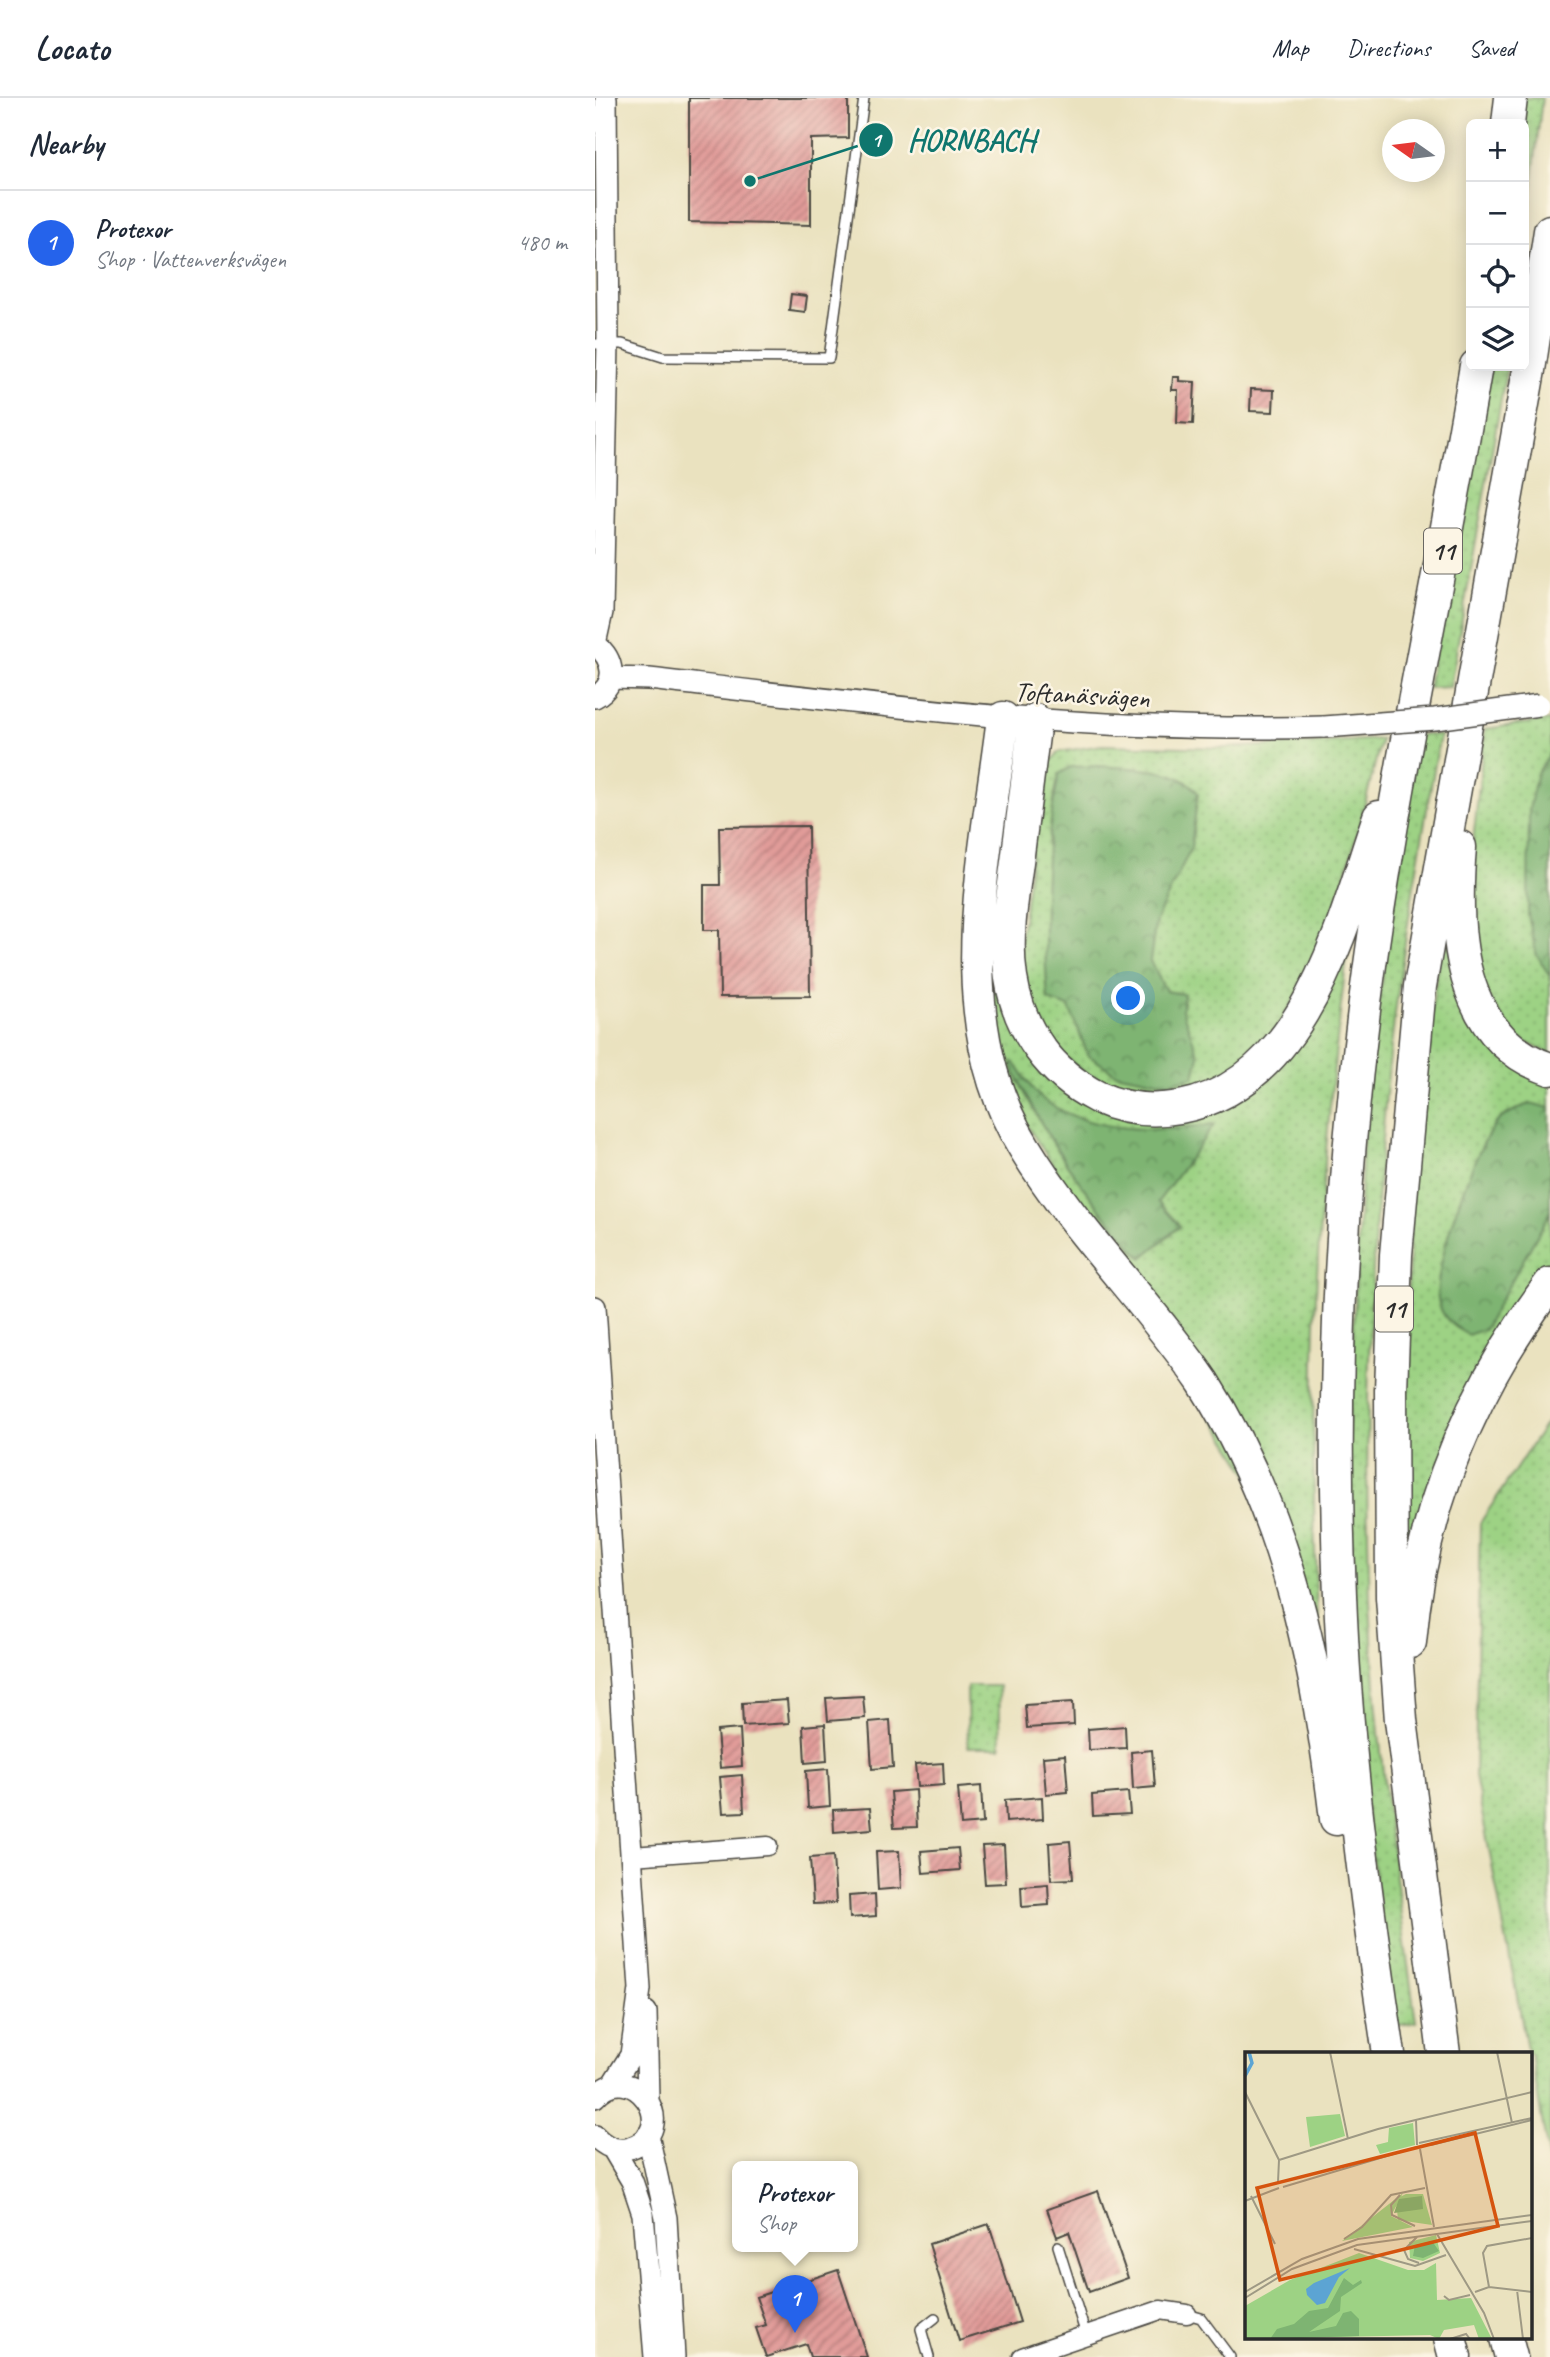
<!DOCTYPE html>
<meta charset="utf-8">
<style>
body{margin:0;font-family:Caveat,sans-serif;background:#f2f2f3;color:#1f2937}
.controls{position:absolute;right:21px;top:21px;display:grid;overflow:hidden;border-radius:10px;box-shadow:0 4px 18px #0003}
.controls button{width:63px;height:63px;display:grid;place-items:center;padding:0;border:0;border-bottom:2px solid #e0e1e3;background:#fff;color:#1f2937;font:35px sans-serif}
.compass{position:absolute;left:787px;top:21px;width:63px;height:63px;border-radius:50%;background:#fff;box-shadow:0 4px 18px #0003;rotate:284deg}
.you{position:absolute;left:534px;top:901px;width:24px;height:24px;margin:-18px;border:5px solid #fff;border-radius:50%;background:#1a73e8;box-shadow:0 0 0 10px #1a73e833}
.badge{display:grid;place-items:center;width:46px;height:46px;border-radius:50%;background:#2563eb;color:#fff;font-size:23px;font-weight:700}
.pin{position:absolute;translate:-50% -58px;filter:drop-shadow(0 2px 4px #0008)}
.pin::after{content:'';position:absolute;top:37px;width:24px;height:21px;background:inherit;clip-path:polygon(0 0,100% 0,50% 100%)}
.popup{position:absolute;left:137px;top:2063px;width:126px;height:91px;box-sizing:border-box;display:grid;place-content:center;border-radius:10px;background:#fff;filter:drop-shadow(0 2px 5px #0005);font-size:23px;white-space:nowrap;color:#747a83}
.popup b{font-size:26px;color:#1f2937}
.popup::after{content:'';position:absolute;left:50%;top:100%;margin-left:-14px;border:14px solid transparent;border-top-color:#fff}
.list{margin:0;padding:0;list-style:none}
h2{display:flex;justify-content:space-between;align-items:center;height:91px;margin:0;padding:0 28px;font-size:30px}
h2 small{font-size:23px;font-weight:400;color:#747a83}
.list li{display:grid;grid-template-columns:46px 1fr auto;gap:21px;align-items:center;box-sizing:border-box;height:105px;padding:0 28px;border-top:2px solid #e0e1e3}
.list b{display:block;font-size:26px;white-space:nowrap}
.list p{margin:0;font-size:23px;white-space:nowrap;color:#747a83}
.list em{font-size:23px;font-style:normal;color:#747a83}
.icon{flex:none;width:38px;height:38px;fill:none;stroke:currentColor;stroke-width:2;stroke-linecap:round;stroke-linejoin:round}
.map{position:relative;flex:none;width:955px;height:2259px;overflow:hidden}
header{display:flex;align-items:center;gap:42px;box-sizing:border-box;height:98px;padding:0 35px;background:#fff;border-bottom:2px solid #e0e1e3}
header strong{font-size:33px}
nav{display:flex;gap:38px;margin-inline-start:auto;font-size:24px}
main{display:flex}
aside{flex:1;background:#fff}
.map>svg:first-child{display:block}
.green{fill:url(#green-dots);stroke:#647e58;stroke-width:2}
.forest{fill:url(#forest-crowns);stroke:#54704e;stroke-width:2}
.building{fill:url(#building-hatch)}
.lines{fill:none;stroke-linecap:round;stroke-linejoin:round}
.service-casing{stroke:#484641;stroke-width:12}
.minor-casing{stroke:#484641;stroke-width:21}
.tertiary-casing{stroke:#484641;stroke-width:24}
.motorway-casing{stroke:#484641;stroke-width:35}
.service{stroke:#fff;stroke-width:9}
.minor{stroke:#fff;stroke-width:18}
.tertiary{stroke:#fff;stroke-width:21}
.motorway{stroke:#fff;stroke-width:32}
.tertiary-bridge-casing{stroke:#484641;stroke-width:24;stroke-linecap:butt}
.tertiary-bridge{stroke:#fff;stroke-width:21}
.labels{text-anchor:middle;stroke-width:5;stroke-linejoin:round;paint-order:stroke}
.shield{fill:#fcf5e5;stroke:#6a6863;stroke-width:2}
.shield-label{font-size:26px;font-weight:bold;fill:#2b2b2b}
.street-label{font-size:28px;fill:#2b2b2b;stroke:#fcf5e5}
.inset-river{fill:none;stroke:#5ca4d3;stroke-width:3.5}
.inset-road{fill:none;stroke:#9e9984;stroke-width:2}
.view{fill:#d5540f;fill-opacity:0.15;stroke:#d5540f;stroke-width:3.5}
.inset-edge{fill:none;stroke:#2b2b2b;stroke-width:3.5}
.leader{fill:none;stroke:#0f766e;stroke-width:2.5}
.callout-dot{fill:#0f766e;stroke:#fcf5e5;stroke-width:2.5}
.mark-label{font-size:21px;text-anchor:middle;font-weight:bold;fill:#fff}
.callout-label{font-size:30px;text-anchor:middle;font-weight:bold;fill:#0f766e;stroke:#fcf5e5;stroke-width:5;stroke-linejoin:round;paint-order:stroke}
</style>
<header>
<strong>Locato</strong>
<nav><a>Map</a><a>Directions</a><a>Saved</a></nav>
</header>
<main>
<aside>
<h2>Nearby<small></small></h2>
<ul class="list">
<li><span class="badge">1</span><div><b>Protexor</b><p>Shop · Vattenverksvägen</p></div><em>480 m</em></li>
</ul>
</aside>
<div class="map">
<svg width="955" height="2259" viewBox="0 0 955 2259">
<defs>
<pattern id="green-dots" width="8" height="8" patternUnits="userSpaceOnUse" patternTransform="scale(1.75)"><rect width="8" height="8" fill="#9dd284"/><path d="M2 2h.1M6 6h.1" fill="none" stroke="#87b472" stroke-width="1.8" stroke-linecap="round"/></pattern>
<pattern id="forest-crowns" width="20" height="18" patternUnits="userSpaceOnUse" patternTransform="scale(1.75)"><rect width="20" height="18" fill="#7eb472"/><path d="M2 6a3 3 0 1 1 6 0M12 15a3 3 0 1 1 6 0" fill="none" stroke="#67935e"/></pattern>
<pattern id="building-hatch" width="6" height="6" patternUnits="userSpaceOnUse" patternTransform="scale(1.75)"><rect width="6" height="6" fill="#e19b99"/><path d="M-1 1l2-2M0 6l6-6M5 7l2-2" fill="none" stroke="#b77f7d"/></pattern>
</defs>
<rect width="100%" height="100%" fill="#fcf5e5"/>
<filter id="ink" filterUnits="userSpaceOnUse"><feTurbulence type="fractalNoise" baseFrequency=".0143" numOctaves="2"/><feDisplacementMap in="SourceGraphic" scale="14" xChannelSelector="R" yChannelSelector="G"/><feConvolveMatrix kernelMatrix="1 2 1 2 8 2 1 2 1" color-interpolation-filters="sRGB"/></filter>
<filter id="wash" filterUnits="userSpaceOnUse"><feTurbulence type="fractalNoise" baseFrequency=".00686" numOctaves="4" result="noise"/><feDisplacementMap in="SourceGraphic" scale="28" xChannelSelector="R" yChannelSelector="G"/><feGaussianBlur stdDeviation="1.57" result="paint"/><feColorMatrix in="noise" values="0 0 0 0 0 0 0 0 0 0 0 0 0 0 0 0 0 1.4 0 .05"/><feComposite in="paint" operator="in"/></filter>
<g filter="url(#wash)">
<rect width="100%" height="100%" fill="#eae2bf"/>
<!-- green -->
<path class="green" d="M924,0H947L929,159V26Z
M890,268H912L855,589L833,590Z
M955,622V956L920,939L885,886L875,772L890,631Z
M823,637H845C824,757 802,877 791,997C772,1197 765,1401 781,1601C790,1709 806,1817 821,1924L800,1928L770,1706L752,1356L771,987Z
M786,641C764,730 738,848 685,924C674,939 657,959 642,971C601,1005 520,1005 479,970C450,946 430,895 425,858C423,842 429,822 430,806C435,762 441,718 446,674L464,654L507,647L629,650Z
M405,720L416,721L411,913L553,1023L599,1021L642,1003L755,836C742,932 732,1030 725,1127C715,1268 718,1411 723,1553L698,1448L491,1117L417,1005L392,897Z
M853,787L856,855L955,981V1168L937,1194L808,1512L805,1449L817,1068Z
M955,1319V2070L936,1956H933L880,1678L885,1425Z
M372,1588H404L406,1649H373Z"/>
<!-- forest -->
<path class="forest" d="M955,654V879L941,855L933,817L934,712L941,678Z
M505,668C535,671 585,668 603,695L596,750L561,822L555,863L571,893L589,896L587,912L604,958L599,979L572,985L520,975L493,957L474,909L453,902C447,827 448,750 464,676L476,669Z
M419,964C428,976 437,994 449,1002C495,1036 566,1034 619,1027L563,1104L585,1128L547,1160C494,1103 448,1038 416,966Z
M935,1005L955,1010V1115L889,1231L873,1237C858,1228 846,1220 843,1201C838,1167 879,1050 902,1024C909,1016 925,1010 935,1005Z"/>
<g id="blocks">
<!-- building -->
<path class="building" d="M94,0H253V40L216,41V127L94,124Z
M196,196L212,198L210,214L194,212Z
M578,279H584V283L600,284L598,326L582,325L583,292H577Z
M656,291L679,292L678,314L655,313Z
M213,728L215,898L125,899L124,832H109V787H125L124,729Z
M268,1598L270,1620L233,1623L231,1600Z
M192,1602L194,1625L148,1628L147,1605Z
M478,1604L479,1627L432,1630L430,1607Z
M295,1622L298,1669L277,1671L274,1624Z
M230,1626L232,1663L210,1665L208,1628Z
M530,1628L531,1650L494,1652L493,1631Z
M145,1631L147,1668L125,1670L122,1633Z
M557,1652L560,1689L538,1691L536,1654Z
M470,1657L473,1694L451,1696L448,1659Z
M348,1665L349,1687L322,1689L320,1667Z
M233,1671L235,1708L213,1710L211,1673Z
M147,1677L149,1714L128,1715L125,1679Z
M386,1688L388,1725L366,1727L363,1690Z
M320,1692L322,1729L299,1730L296,1694Z
M533,1694L535,1716L498,1718L497,1697Z
M447,1699L448,1721L411,1724L410,1702Z
M275,1710L277,1731L239,1734L238,1712Z
M475,1743L478,1781L456,1782L454,1745Z
M409,1747L411,1785L390,1786L387,1748Z
M363,1750L365,1772L328,1775L326,1753Z
M304,1753L306,1790L283,1792L281,1754Z
M238,1758L241,1805L218,1806L215,1760Z
M453,1786L454,1807L427,1809L426,1788Z
M280,1796L281,1818L255,1820L254,1798Z
M503,2093L533,2180L494,2194L474,2134L462,2139L452,2111Z
M394,2126L425,2224L364,2243L334,2146Z
M243,2172L272,2259H215L211,2246L171,2259L161,2230L171,2227L161,2199Z"/>
</g>
</g>
<g filter="url(#ink)">
<use href="#blocks" fill-opacity="0" stroke="#484641" stroke-width="2"/>
<g class="lines">
<defs>
<path id="service" d="M0,246H27L68,259L234,260L269,0
M463,2148L491,2237
M592,2216L606,2220L635,2259
M334,2259L326,2231L340,2220"/>
<path id="minor" d="M37,1758L173,1748
M427,2259L565,2212L592,2216"/>
<path id="tertiary" d="M0,546L7,514L13,246L11,0
M0,546C19,561 24,586 0,599
M16,580L54,581C278,607 503,636 729,629
M0,1209L45,1891L36,1957L17,1987
M51,1914L53,2001
M0,1999C37,1956 89,2032 35,2050C21,2054 9,2048 0,2038
M53,2037L71,2120L79,2259
M18,2051L37,2083L48,2116L60,2259"/>
<path id="motorway" d="M913,26L916,0
M408,620C391,759 350,921 429,1049C480,1133 552,1203 608,1284C692,1416 723,1567 741,1721
M440,622C434,669 428,717 422,764C417,802 410,841 416,880C424,932 455,975 502,999C528,1011 557,1014 585,1009C712,986 748,823 784,719
M865,749C858,832 862,940 955,971
M815,1544C826,1411 876,1292 955,1186
M794,1956C771,1804 751,1651 745,1497C736,1290 746,1079 774,874C802,671 847,470 881,268
M849,1956L806,1622L797,1499L796,1292L801,1157L825,888L934,272L955,133
M855,2240L860,2259
M911,2240L916,2259"/>
</defs>
<!-- service casing -->
<use href="#service" class="service-casing"/>
<!-- minor casing -->
<use href="#minor" class="minor-casing"/>
<!-- tertiary casing -->
<use href="#tertiary" class="tertiary-casing"/>
<!-- motorway casing -->
<use href="#motorway" class="motorway-casing"/>
<!-- service -->
<use href="#service" class="service"/>
<!-- minor -->
<use href="#minor" class="minor"/>
<!-- tertiary -->
<use href="#tertiary" class="tertiary"/>
<!-- motorway -->
<use href="#motorway" class="motorway"/>
<defs>
<path id="tertiary-bridge" d="M729,629L840,621L944,607"/>
</defs>
<!-- tertiary-bridge casing -->
<use href="#tertiary-bridge" class="tertiary-bridge-casing"/>
<!-- tertiary-bridge -->
<use href="#tertiary-bridge" class="tertiary-bridge"/>
</g>
</g>
<g class="labels">
<!-- shield labels -->
<g class="shield">
<rect x="829" y="430.5" width="38" height="45" rx="5"/>
<rect x="780" y="1188.5" width="38" height="45" rx="5"/>
</g>
<g class="shield-label">
<text x="848" y="462">11</text>
<text x="799" y="1220">11</text>
</g>
<!-- street labels -->
<g class="street-label">
<text transform="translate(487 596) rotate(3)" y="10">Toftanäsvägen</text>
</g>
</g>
<!-- overview -->
<g transform="translate(650 1954)">
<rect width="287" height="287" fill="#eae2bf"/>
<path d="M95,62L100,84L65,95L61,65ZM168,71L170,93L135,102L131,93L143,90L144,76ZM158,141L146,164L168,175L97,189ZM161,142H178L187,173L153,168L151,147ZM191,183L195,201L178,209L165,206L164,190ZM114,201L163,218H179L191,211L192,248L226,246L247,287H234L229,273L199,278L194,287L185,283L0,287V254L45,228Z" fill="#9dd284"/>
<path d="M177,144L178,157L149,161L154,147ZM187,189L194,199L178,206L168,204L170,193ZM99,226L108,233L116,228L117,231L96,245L95,259L64,280L91,274L98,261L106,259L114,267V284L25,287L32,277L49,272L64,259L83,256Z" fill="#7eb472"/>
<path d="M105,216L94,225L80,251L72,253L62,243L61,237L69,231Z" fill="#5ca4d3"/>
<path class="inset-river" d="M0,24L7,11L4,0"/>
<path class="inset-road" d="M85,0L103,87M252,0L267,71M0,40L34,108M171,68L172,93M174,91L287,66M186,93L287,68M175,97L189,175M34,108L133,77L287,40M33,130L34,108M38,135L172,95M155,143L146,153L147,163L170,174M6,144L30,192M0,149L34,136M192,182L239,261L249,287M172,185L159,198L163,207L174,211M99,187L117,175L146,143L180,136M109,197L170,214L201,203M244,235L238,201L242,194L287,186M272,238L278,287M0,240L57,207L113,187L287,163M230,240L244,235L287,240M199,244L204,248L225,243M0,246L47,217L112,193L287,169M205,287L221,282L225,287"/>
<path class="view" d="M230,81L253,174L35,228L12,136Z"/>
<rect width="287" height="287" class="inset-edge"/>
</g>
<!-- callouts -->
<path class="leader" d="M155 83L281 42"/>
<g class="callout-dot">
<circle cx="155" cy="83" r="7"/>
<circle cx="281" cy="42" r="18"/>
</g>
<g class="mark-label">
<text x="281" y="49">1</text>
</g>
<g class="callout-label">
<text x="376" y="52">HORNBACH</text>
</g>
</svg>
<div class="controls">
<button>+</button>
<button>−</button>
<button><svg class="icon" aria-label="locate" viewBox="0 0 24 24"><circle cx="12" cy="12" r="6"/><path d="M12 2v4M12 18v4M2 12h4M18 12h4"/></svg></button>
<button><svg class="icon" aria-label="layers" viewBox="0 0 24 24"><path d="M12 4l9 5-9 5-9-5zM3 14l9 5 9-5"/></svg></button>
</div>
<svg class="compass" viewBox="-18 -18 36 36"><path d="M0-13l5 13h-10z" fill="#e53935"/><path d="M0 13l5-13h-10z" fill="#747a83"/></svg>
<div class="you"></div>
<div class="pin badge" style="left:200px;top:2235px">1</div>
<div class="popup"><b>Protexor</b>Shop</div>
</div>
</main>
